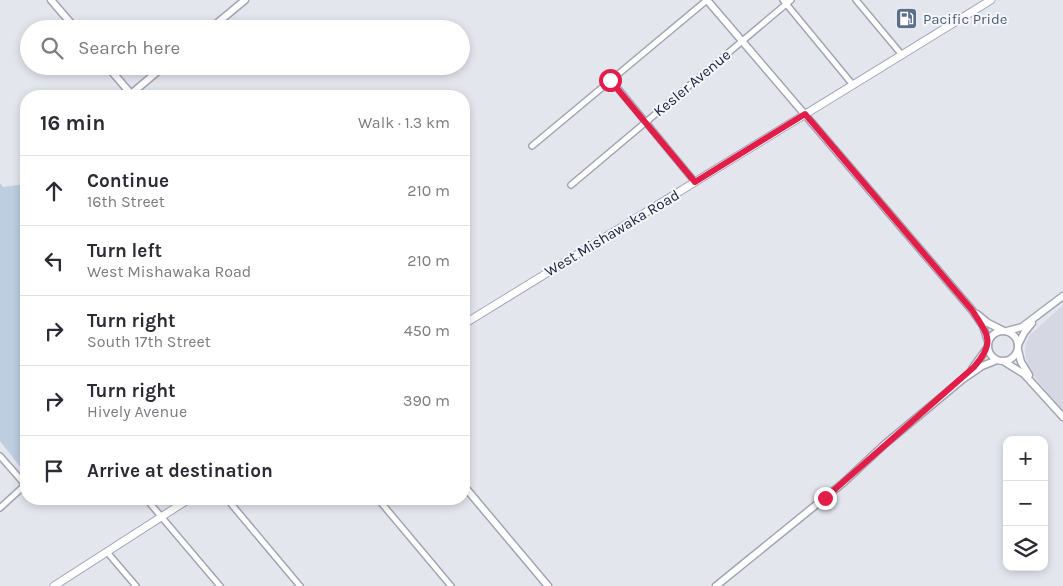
<!DOCTYPE html>
<meta charset="utf-8">
<style>
body{margin:0;font-family:Karla,sans-serif;background:#f7f7f7;color:#2b2b33}
.controls{position:absolute;right:15px;bottom:15px;display:grid;overflow:hidden;border-radius:10px;box-shadow:0 2px 8px #0003}
.controls button{width:45px;height:45px;display:grid;place-items:center;padding:0;border:0;border-bottom:1px solid #e1e1e2;background:#fff;color:#2b2b33;font:25px sans-serif}
.stop{position:absolute;width:15px;height:15px;margin:-11px;border:4px solid #e11d48;border-radius:50%;background:#fff}
.stop.end{background:#e11d48;border-color:#fff;box-shadow:0 1px 5px #0008}
.list{margin:0;padding:0;list-style:none}
h2{display:flex;justify-content:space-between;align-items:center;height:65px;margin:0;padding:0 20px;font-size:21px}
h2 small{font-size:16px;font-weight:400;color:#7c7c81}
.list li{display:grid;grid-template-columns:32px 1fr auto;gap:15px;align-items:center;box-sizing:border-box;height:70px;padding:0 20px;border-top:1px solid #e1e1e2}
.list b{display:block;font-size:19px;white-space:nowrap}
.list p{margin:0;font-size:16px;white-space:nowrap;color:#7c7c81}
.list em{font-size:16px;font-style:normal;color:#7c7c81}
.icon{flex:none;width:28px;height:28px;fill:none;stroke:currentColor;stroke-width:2;stroke-linecap:round;stroke-linejoin:round}
.map{position:relative;flex:none;width:1063px;height:586px;overflow:hidden}
.search{position:absolute;background:#fff;box-shadow:0 2px 8px #0003;left:20px;top:20px;width:450px;height:55px;display:flex;align-items:center;gap:12px;box-sizing:border-box;padding:0 18px;border-radius:28px;color:#7c7c81;font-size:19px}
.panel{position:absolute;background:#fff;box-shadow:0 2px 8px #0003;left:20px;top:90px;width:450px;height:415px;border-radius:20px}
.map>svg:first-child{display:block}
.built{fill:#d5d8e2}
.green{fill:#bccee0}
.lines{fill:none;stroke-linecap:round;stroke-linejoin:round}
.minor-casing{stroke:#a2a4b3;stroke-width:8}
.tertiary-casing{stroke:#a2a4b3;stroke-width:9}
.secondary-casing{stroke:#a2a5ba;stroke-width:9}
.minor{stroke:#fff;stroke-width:5}
.tertiary{stroke:#fff;stroke-width:6}
.secondary{stroke:#fff;stroke-width:7}
.route{stroke:#e11d48;stroke-width:6}
.labels{text-anchor:middle;stroke-width:4;stroke-linejoin:round;paint-order:stroke}
.service-label{font-size:15px;fill:#4e5e75;stroke:#f5f6fa;text-anchor:start}
.street-label{font-size:15px;fill:#222441;stroke:#f5f6fa}
</style>
<div class="map">
<svg width="1063" height="586" viewBox="0 0 1063 586">
<rect width="100%" height="100%" fill="#e4e6ee"/>
<!-- built -->
<path class="built" d="M1063,305V411L1037,380L1028,367L1025,352L1026,344L1030,335Z"/>
<!-- green -->
<path class="green" d="M0,183L3,187L26,184V474L0,441Z"/>
<g class="lines">
<defs>
<path id="minor" d="M783,0L853,85
M856,0L902,55
M611,80L695,182
M532,146L707,0
M571,185L791,0
M0,456L22,481L24,486L0,508
M227,499L300,586
M378,499L451,586
M148,501L220,586
M107,552L136,586"/>
<path id="tertiary" d="M51,0L76,29
M707,0L972,310L983,326L988,341
M210,29L245,0
M107,66L132,95
M131,94L164,66
M977,314L988,323L1002,330
M988 346a15 15 0 1 1 30 0a15 15 0 1 1-30 0Z
M1007,331L1022,327L1063,296
M1018,345L1024,333L1032,323
M1018,350L1021,362L1029,375
M1003,361L1024,374L1063,417
M972,369L988,347
M464,486L548,586
M716,586L843,483L885,444L963,379L982,366L997,360"/>
<path id="secondary" d="M464,324L991,0
M54,586L189,499"/>
</defs>
<!-- minor casing -->
<use href="#minor" class="minor-casing"/>
<!-- tertiary casing -->
<use href="#tertiary" class="tertiary-casing"/>
<!-- secondary casing -->
<use href="#secondary" class="secondary-casing"/>
<!-- minor -->
<use href="#minor" class="minor"/>
<!-- tertiary -->
<use href="#tertiary" class="tertiary"/>
<!-- secondary -->
<use href="#secondary" class="secondary"/>
</g>
<g class="lines">
<!-- route -->
<path class="route" d="M610,80L695,182L805,114L972,310C988,335 996,342 974,367L825,498"/>
</g>
<!-- icons -->
<defs>
<symbol id="fuel-square" viewBox="-11 -11 22 22"><rect x="-9" y="-9" width="18" height="18" rx="4" fill="#5c6f8a" stroke="#f5f6fa"/><path d="M-5.5-6h7V0h2V4h1.3V-2.5L3-4.5l.8-.8L6-3V5H2.5V1h-1V6h-7ZM-4.2-4.7v3.2H.2V-4.7Z" fill="#fff"/></symbol>
</defs>
<g fill-rule="evenodd">
<use href="#fuel-square" x="894" y="6" width="25" height="25"/>
</g>
<g class="labels">
<!-- service labels -->
<g class="service-label">
<text x="923" y="24">Pacific Pride</text>
</g>
<!-- street labels -->
<g class="street-label">
<text transform="translate(692 83) rotate(-40)" y="5">Kesler Avenue</text>
<text transform="translate(612 233) rotate(-31)" y="5">West Mishawaka Road</text>
</g>
</g>
</svg>
<div class="controls">
<button>+</button>
<button>−</button>
<button><svg class="icon" aria-label="layers" viewBox="0 0 24 24"><path d="M12 4l9 5-9 5-9-5zM3 14l9 5 9-5"/></svg></button>
</div>
<div class="stop" style="left:610px;top:80px"></div>
<div class="stop end" style="left:825px;top:498px"></div>
<div class="search"><svg class="icon" aria-label="search" viewBox="0 0 24 24"><circle cx="10" cy="10" r="6"/><path d="M15 15l6 6"/></svg>Search here</div>
<section class="panel">
<h2>16 min<small>Walk · 1.3 km</small></h2>
<ul class="list">
<li><svg class="icon" aria-label="ahead" viewBox="0 0 24 24"><path d="M12 20V5M6 11l6-6 6 6"/></svg><div><b>Continue</b><p>16th Street</p></div><em>210 m</em></li>
<li><svg class="icon" aria-label="left" viewBox="0 0 24 24"><path d="M17 20v-9H6M10 6l-5 5 5 5"/></svg><div><b>Turn left</b><p>West Mishawaka Road</p></div><em>210 m</em></li>
<li><svg class="icon" aria-label="right" viewBox="0 0 24 24"><path d="M7 20v-9h11M14 6l5 5-5 5"/></svg><div><b>Turn right</b><p>South 17th Street</p></div><em>450 m</em></li>
<li><svg class="icon" aria-label="right" viewBox="0 0 24 24"><path d="M7 20v-9h11M14 6l5 5-5 5"/></svg><div><b>Turn right</b><p>Hively Avenue</p></div><em>390 m</em></li>
<li><svg class="icon" aria-label="arrive" viewBox="0 0 24 24"><path d="M6 21V4h12l-3 4 3 4H6"/></svg><div><b>Arrive at destination</b></div></li>
</ul>
</section>
</div>
